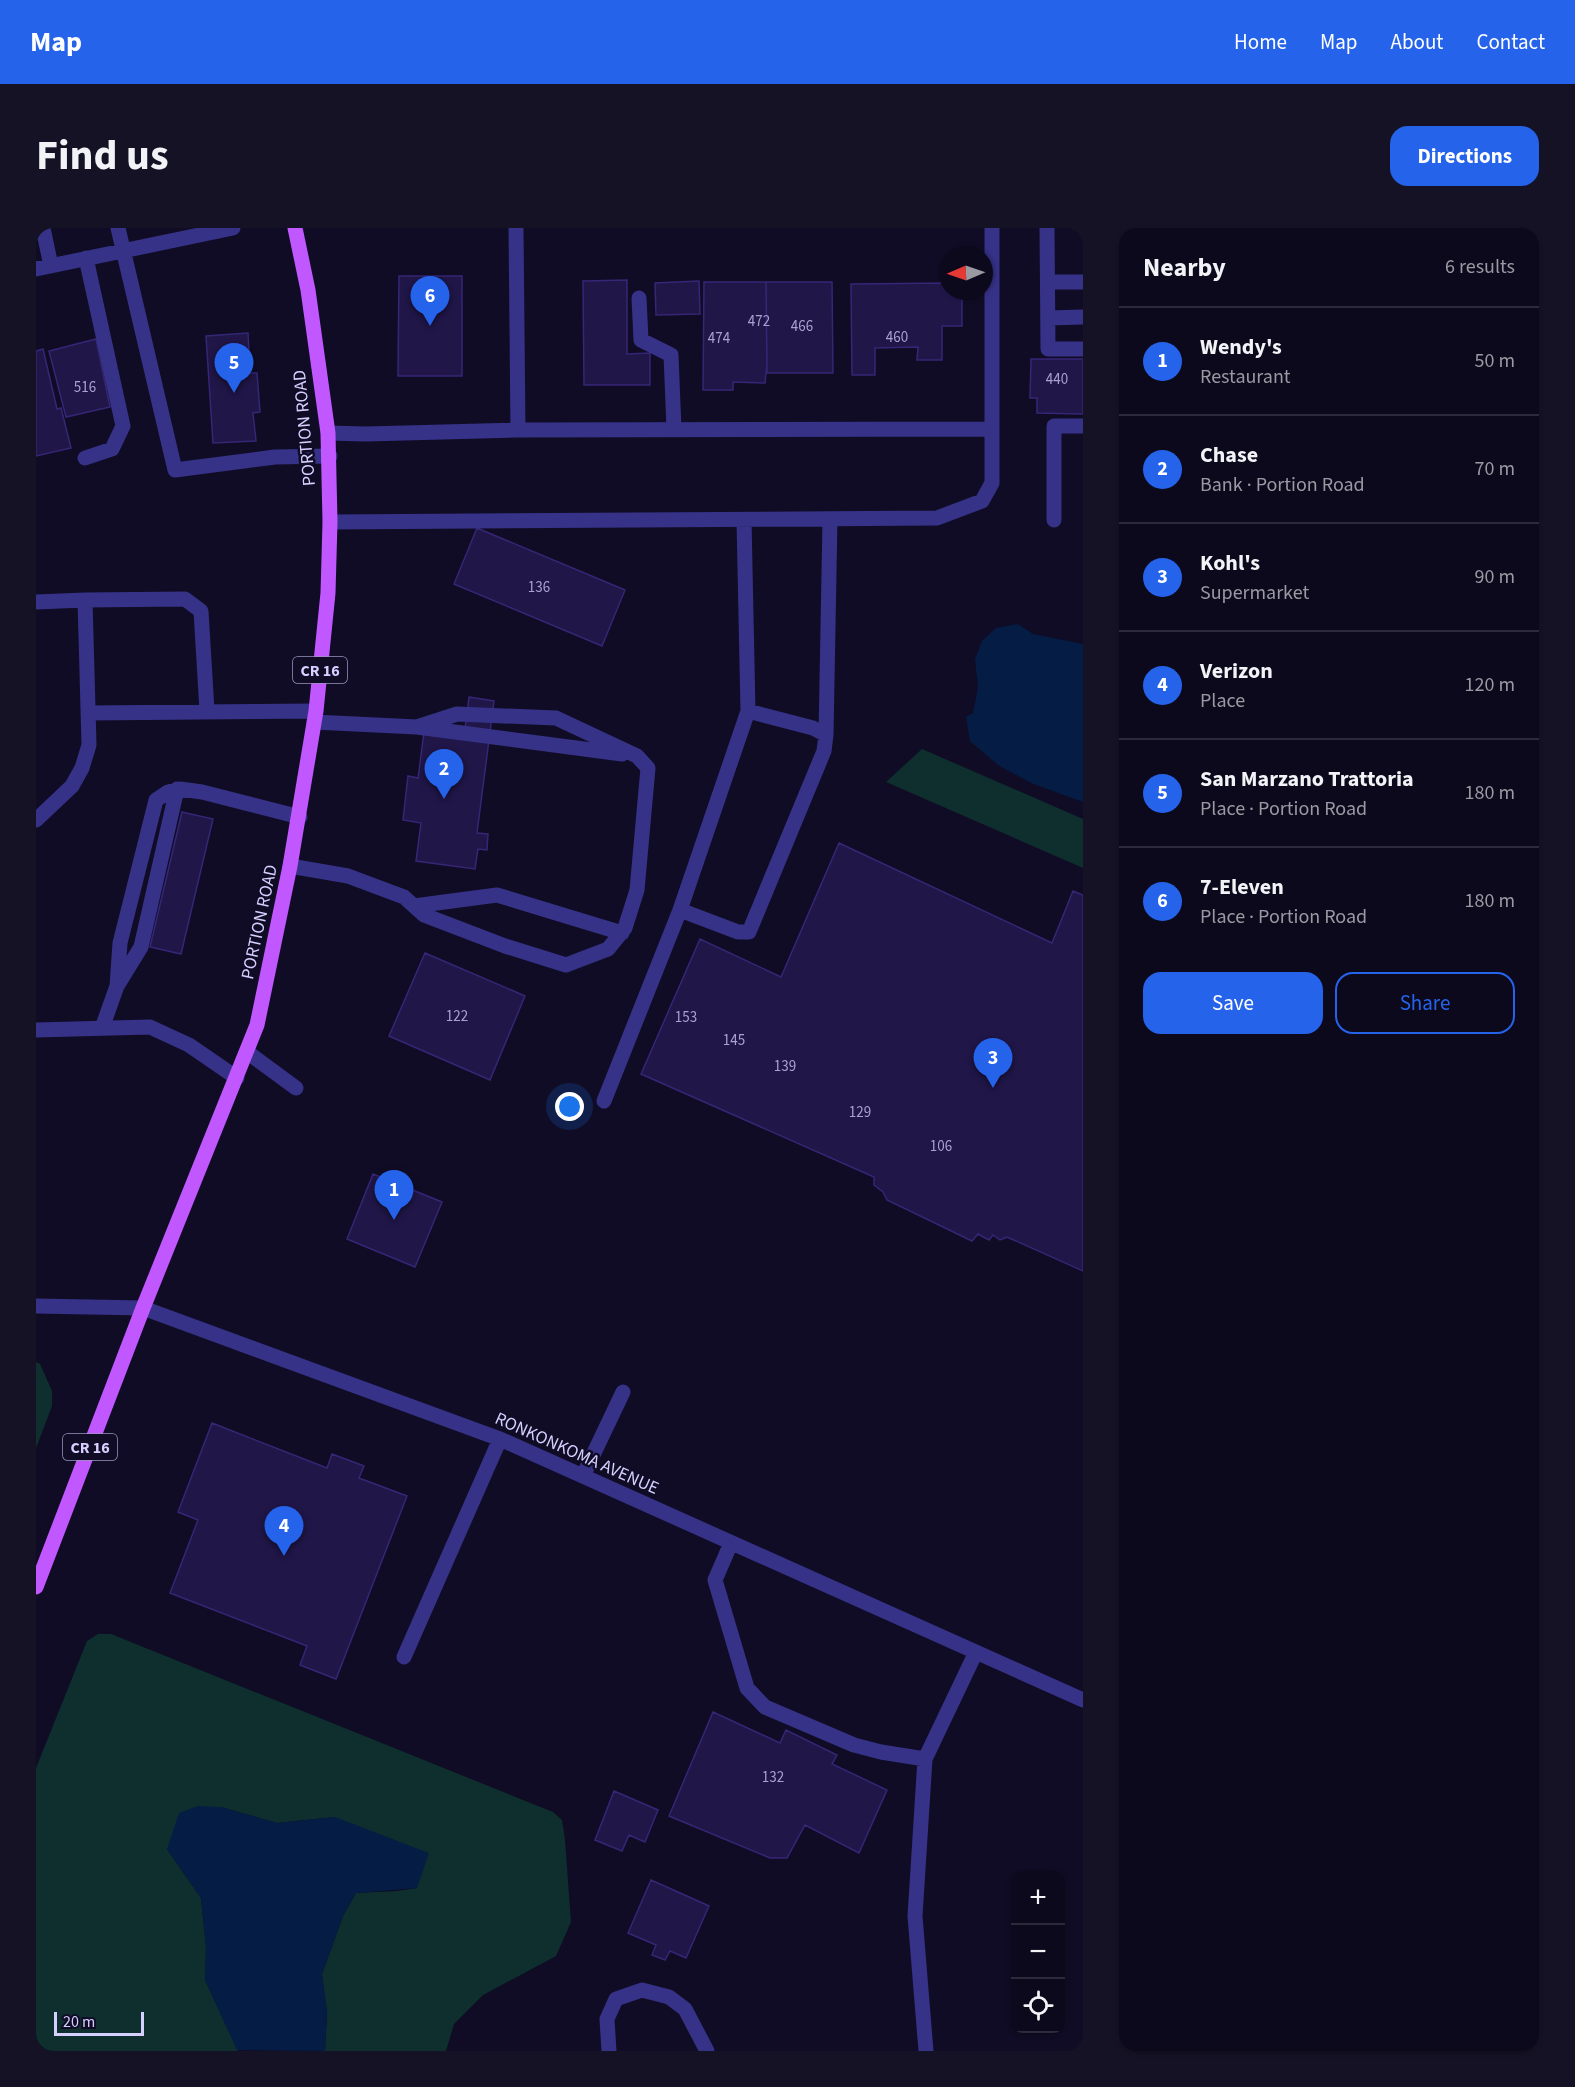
<!DOCTYPE html>
<meta charset="utf-8">
<style>
body{margin:0;font-family:"Source Sans 3",sans-serif;background:#151225;color:#f1f3f6}
.controls{position:absolute;right:18px;bottom:18px;display:grid;overflow:hidden;border-radius:12px;box-shadow:0 2px 4px #0004}
.controls button{width:54px;height:54px;display:grid;place-items:center;padding:0;border:0;border-bottom:2px solid #2c2a3b;background:#0c091c;color:#f1f3f6;font:30px sans-serif}
.compass{position:absolute;left:903px;top:18px;width:54px;height:54px;border-radius:50%;background:#0c091c;box-shadow:0 2px 4px #0004;rotate:268deg}
.scale{position:absolute;left:18px;bottom:15px;width:90px;box-sizing:border-box;padding-left:6px;border:3px solid #d5d0ff;border-top:0;font-size:16px;line-height:21px;white-space:nowrap;color:#d5d0ff;-webkit-text-stroke:4px #100c25;paint-order:stroke}
.you{position:absolute;left:534px;top:879px;width:21px;height:21px;margin:-15px;border:4px solid #fff;border-radius:50%;background:#1a73e8;box-shadow:0 0 0 9px #1a73e833}
.badge{display:grid;place-items:center;width:39px;height:39px;border-radius:50%;background:#2563eb;color:#fff;font-size:20px;font-weight:700}
.pin{position:absolute;translate:-50% -50px;filter:drop-shadow(0 2px 3px #0008)}
.pin::after{content:'';position:absolute;top:32px;width:21px;height:18px;background:inherit;clip-path:polygon(0 0,100% 0,50% 100%)}
.list{margin:0;padding:0;list-style:none}
h2{display:flex;justify-content:space-between;align-items:center;height:78px;margin:0;padding:0 24px;font-size:26px}
h2 small{font-size:20px;font-weight:400;color:#9a9aa3}
.list li{display:grid;grid-template-columns:39px 1fr auto;gap:18px;align-items:center;box-sizing:border-box;height:108px;padding:0 24px;border-top:2px solid #2c2a3b}
.list b{display:block;font-size:22px;white-space:nowrap}
.list p{margin:0;font-size:20px;white-space:nowrap;color:#9a9aa3}
.list em{font-size:20px;font-style:normal;color:#9a9aa3}
.actions{display:flex;gap:12px;padding:18px 24px}
.actions a{flex:1;padding:14px 0;border:2px solid #2563eb;border-radius:18px;text-align:center;font-size:21px;color:#2563eb}
.actions .main{background:#2563eb;color:#fff}
.icon{flex:none;width:33px;height:33px;fill:none;stroke:currentColor;stroke-width:2;stroke-linecap:round;stroke-linejoin:round}
.map{position:relative;flex:none;width:1047px;height:1823px;overflow:hidden;border-radius:18px}
header{display:flex;align-items:center;gap:36px;box-sizing:border-box;height:84px;padding:0 30px;background:#2563eb;color:#fff}
header strong{font-size:28px}
nav{display:flex;gap:33px;margin-inline-start:auto;font-size:21px}
.intro{display:flex;align-items:center;justify-content:space-between;box-sizing:border-box;height:144px;padding:0 36px}
h1{margin:0;font-size:42px}
.button{padding:15px 27px;border-radius:18px;background:#2563eb;color:#fff;font-size:21px;font-weight:700}
main{display:flex;gap:36px;padding:0 36px}
aside{flex:1;background:#0c091c;border-radius:18px;box-shadow:0 2px 4px #0004}
.map>svg:first-child{display:block}
.green{fill:#0e2f2e}
.water{fill:#051c45}
.building{fill:#201648;stroke:#362676;stroke-width:1.5}
.lines{fill:none;stroke-linecap:round;stroke-linejoin:round}
.minor{stroke:#363288;stroke-width:15}
.major{stroke:#c057ff;stroke-width:15}
.labels{text-anchor:middle;stroke-width:5;stroke-linejoin:round;paint-order:stroke}
.number-label{font-size:15px;fill:#a8a2d1}
.shield{fill:#100c25;stroke:#9a95be;stroke-width:1.5}
.shield-label{font-size:16px;font-weight:bold;fill:#d5d0ff}
.street-label{font-size:18px;fill:#d5d0ff;stroke:#100c25}
</style>
<header>
<strong>Map</strong>
<nav><a>Home</a><a>Map</a><a>About</a><a>Contact</a></nav>
</header>
<div class="intro"><h1>Find us</h1><a class="button">Directions</a></div>
<main>
<div class="map">
<svg width="1047" height="1823" viewBox="0 0 1047 1823">
<rect width="100%" height="100%" fill="#100c25"/>
<!-- green -->
<path class="green" d="M886,521L1047,591V640L850,554Z
M0,1134L4,1136L16,1163V1178L0,1220Z
M62,1406H75L517,1584L526,1592L529,1612L535,1694L520,1728L447,1767L418,1796L410,1823H289L291,1784L286,1746L307,1688L320,1665L361,1663L381,1660L299,1589L241,1595L185,1579L131,1621L165,1670L170,1719L169,1752L202,1823H0V1540L51,1413Z"/>
<!-- water -->
<path class="water" d="M982,396L997,406L1047,416V574L995,555L962,537L934,513L930,489L937,485L942,460L939,431L946,413L960,400Z
M162,1578L185,1579L241,1595L299,1589L393,1625L381,1660L320,1665L307,1688L286,1746L291,1784L289,1823L201,1822L169,1752L170,1719L165,1670L131,1621L143,1585Z"/>
<!-- building -->
<path class="building" d="M363,48H426V148H362Z
M591,52V126L614,125V157H548L547,53Z
M663,53L664,86L620,87L619,55Z
M668,54H730L731,136L729,155L697,154V162H667Z
M730,54H796L797,145H731Z
M912,55V63H926V98H906V132H881L882,119L839,120V147H816L815,56Z
M212,105L214,145H221L224,184L217,185L220,213L177,215L170,108Z
M60,111L74,179L30,189L13,123Z
M7,121L21,181L25,180L35,220L0,228V123Z
M995,131H1047V186L1001,185V170H994Z
M441,300L589,362L566,418L418,356Z
M433,469L458,473L441,605L452,606L451,622L442,621L439,641L380,633L385,595L367,592L372,548L382,550L388,504L428,509Z
M146,584L177,591L145,726L114,719Z
M803,615L1016,715L1037,663L1047,667V1043L971,1009L964,1012L957,1007L953,1012L942,1006L936,1013L851,972L847,964L838,957V949L605,846L664,711L745,749Z
M389,725L489,768L454,852L353,808Z
M337,946L406,974L379,1039L311,1011Z
M176,1195L291,1240L296,1226L328,1238L323,1250L371,1268L300,1451L264,1437L271,1418L134,1365L162,1292L142,1284Z
M677,1484L744,1515L750,1502L801,1527L796,1536L851,1562L823,1625L769,1597L751,1630H734L633,1588Z
M578,1563L622,1582L609,1614L593,1607L586,1623L559,1612Z
M615,1652L673,1678L650,1730L634,1723L629,1732L616,1727L620,1717L592,1705Z"/>
<g class="lines">
<!-- minor -->
<path class="minor" d="M7,0L15,38
M82,0L139,242L239,229L294,228
M1011,0L1012,121H1047
M0,41L197,0
M1012,54H1047
M603,70L605,112L635,127L638,201
M1012,90L1047,89
M482,202L955,201
M292,205L330,206L482,202L480,0
M49,230L76,221L87,198L50,30
M1018,292V198H1047
M294,294L901,290L946,273L956,255V0
M49,372L149,371L165,383L171,483
M0,374L49,372L53,517L46,540L36,558L0,592
M52,485L280,483
M278,494L381,499L586,526
M790,507L794,291
M254,638L312,648L368,669L388,687L469,718L530,737L572,721L589,700L601,662L612,540L601,528L520,490L421,486L381,499
M378,678L461,667L586,705
M644,682L702,704H713L788,523L790,507L777,500L712,483
M81,758L84,715L120,572L132,564L144,561L166,564L264,589
M66,800L81,758L105,719L141,561
M0,802L114,799L153,817L201,850
M211,824L260,860
M568,873L644,682L712,483L708,292
M0,1078L107,1080L464,1211L1047,1472
M547,1248L587,1164
M695,1315L679,1352L711,1460L729,1479L818,1517L845,1524L889,1531
M368,1429L464,1211
M573,1823L571,1791L580,1771L606,1762L633,1769L649,1781L671,1823
M890,1823L879,1688L889,1531L940,1424"/>
<!-- major -->
<path class="major" d="M0,1359L107,1080L221,797L254,638L280,483L292,365L294,294L292,205L272,62L259,0"/>
</g>
<g class="labels">
<!-- number labels -->
<g class="number-label">
<text x="723" y="98">472</text>
<text x="766" y="103">466</text>
<text x="861" y="114">460</text>
<text x="683" y="115">474</text>
<text x="1021" y="156">440</text>
<text x="49" y="164">516</text>
<text x="503" y="364">136</text>
<text x="421" y="793">122</text>
<text x="650" y="794">153</text>
<text x="698" y="817">145</text>
<text x="749" y="843">139</text>
<text x="824" y="889">129</text>
<text x="905" y="923">106</text>
<text x="737" y="1554">132</text>
</g>
<!-- shield labels -->
<g class="shield">
<rect x="257" y="429" width="54" height="26" rx="4.5"/>
<rect x="27" y="1206" width="54" height="26" rx="4.5"/>
</g>
<g class="shield-label">
<text x="284" y="448">CR 16</text>
<text x="54" y="1225">CR 16</text>
</g>
<!-- street labels -->
<g class="street-label">
<text transform="translate(268 200) rotate(-95)" y="6">PORTION ROAD</text>
<text transform="translate(223 694) rotate(-78)" y="6">PORTION ROAD</text>
<text transform="translate(541 1225) rotate(24)" y="6">RONKONKOMA AVENUE</text>
</g>
</g>
</svg>
<div class="controls">
<button>+</button>
<button>−</button>
<button><svg class="icon" aria-label="locate" viewBox="0 0 24 24"><circle cx="12" cy="12" r="6"/><path d="M12 2v4M12 18v4M2 12h4M18 12h4"/></svg></button>
</div>
<svg class="compass" viewBox="-18 -18 36 36"><path d="M0-13l5 13h-10z" fill="#e53935"/><path d="M0 13l5-13h-10z" fill="#9a9aa3"/></svg>
<div class="scale">20 m</div>
<div class="you"></div>
<div class="pin badge" style="left:358px;top:992px">1</div>
<div class="pin badge" style="left:408px;top:571px">2</div>
<div class="pin badge" style="left:957px;top:860px">3</div>
<div class="pin badge" style="left:248px;top:1328px">4</div>
<div class="pin badge" style="left:198px;top:165px">5</div>
<div class="pin badge" style="left:394px;top:98px">6</div>
</div>
<aside>
<h2>Nearby<small>6 results</small></h2>
<ul class="list">
<li><span class="badge">1</span><div><b>Wendy's</b><p>Restaurant</p></div><em>50 m</em></li>
<li><span class="badge">2</span><div><b>Chase</b><p>Bank · Portion Road</p></div><em>70 m</em></li>
<li><span class="badge">3</span><div><b>Kohl's</b><p>Supermarket</p></div><em>90 m</em></li>
<li><span class="badge">4</span><div><b>Verizon</b><p>Place</p></div><em>120 m</em></li>
<li><span class="badge">5</span><div><b>San Marzano Trattoria</b><p>Place · Portion Road</p></div><em>180 m</em></li>
<li><span class="badge">6</span><div><b>7-Eleven</b><p>Place · Portion Road</p></div><em>180 m</em></li>
</ul>
<div class="actions"><a class="main">Save</a><a>Share</a></div>
</aside>
</main>
